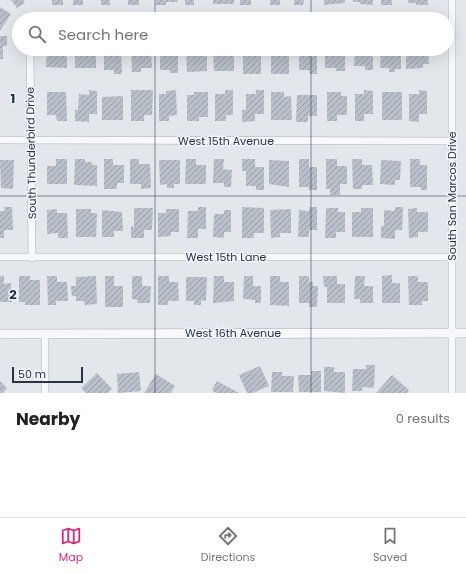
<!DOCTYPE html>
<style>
body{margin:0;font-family:Poppins,sans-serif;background:#f6f6f6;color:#222}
.scale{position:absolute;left:12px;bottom:10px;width:71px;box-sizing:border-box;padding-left:4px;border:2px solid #293446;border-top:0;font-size:11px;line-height:14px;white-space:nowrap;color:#293446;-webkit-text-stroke:3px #f3f6f9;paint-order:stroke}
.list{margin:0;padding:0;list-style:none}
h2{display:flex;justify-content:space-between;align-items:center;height:52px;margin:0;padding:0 16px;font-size:17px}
h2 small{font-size:13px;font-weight:400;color:#767676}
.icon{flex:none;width:22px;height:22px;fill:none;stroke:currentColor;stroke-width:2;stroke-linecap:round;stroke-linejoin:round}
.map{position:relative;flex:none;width:466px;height:393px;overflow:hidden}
.search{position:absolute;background:#fff;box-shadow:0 4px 16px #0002;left:12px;right:12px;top:12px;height:44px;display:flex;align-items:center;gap:10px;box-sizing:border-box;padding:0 14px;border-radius:22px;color:#767676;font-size:15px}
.sheet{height:124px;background:#fff}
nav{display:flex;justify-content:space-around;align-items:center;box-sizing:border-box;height:56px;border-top:1px solid #e0e0e0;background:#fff;font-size:11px;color:#767676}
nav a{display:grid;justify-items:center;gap:2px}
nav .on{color:#db2777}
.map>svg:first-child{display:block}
.building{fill:url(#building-hatch)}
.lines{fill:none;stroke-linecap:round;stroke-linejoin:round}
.minor-casing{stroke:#a7aeb7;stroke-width:8}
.tertiary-casing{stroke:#a7aeb7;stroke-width:10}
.minor{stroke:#f6f8fa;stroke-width:7}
.tertiary{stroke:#f6f8fa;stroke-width:9}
.grid{fill:none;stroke:#293446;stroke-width:1;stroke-opacity:0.55}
.labels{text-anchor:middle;stroke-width:3;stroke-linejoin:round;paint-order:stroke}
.street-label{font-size:11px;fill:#293446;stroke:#f3f6f9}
.grid-label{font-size:13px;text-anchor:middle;font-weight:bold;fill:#293446;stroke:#f3f6f9;stroke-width:3;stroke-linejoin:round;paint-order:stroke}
</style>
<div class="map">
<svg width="466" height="393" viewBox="0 0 466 393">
<defs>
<pattern id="building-hatch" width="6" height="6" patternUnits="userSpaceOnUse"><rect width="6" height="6" fill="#bac0ca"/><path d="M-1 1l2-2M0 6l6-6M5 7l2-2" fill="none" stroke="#979da6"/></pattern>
</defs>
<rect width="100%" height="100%" fill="#e3e7ec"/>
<!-- building -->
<path class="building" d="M11,0H23L25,3L17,8Z
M52,0H63V5H52Z
M73,0H83V5H73Z
M101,0H110V5H101Z
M128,0H139V5H128Z
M156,0H178V2H166V5H156Z
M185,0H194V5H185Z
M213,0H234V4H213Z
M240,0H251V5H240Z
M270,0H280V5H270Z
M294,0H304L303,5H294Z
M324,0H345V3L324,5Z
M353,0H373V5L360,4V2H353Z
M381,0H392V5H381Z
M408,0H428V5H416V3H408Z
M0,7L11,14L0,31Z
M0,36H7V46H3V59H0Z
M47,49H67V68L46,67Z
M75,49H96V68H75Z
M104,49H121L122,74H114V70H104Z
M131,49H151L152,68H141V72H132Z
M160,49L178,50V73H170V70H160Z
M186,49H207V71L187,72Z
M213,49H234V71H214Z
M243,49H253V53H261V74H243Z
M271,49L289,51V74H271Z
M299,49L317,50V74H310L309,70H299Z
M325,49H345V71H336V68H325Z
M355,49L373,50V70H365V66H354Z
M381,49L401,50V69H395V72H389V68H380Z
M406,49H428L429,64H423V68L406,69Z
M89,90L97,91V114H89V122L75,121V110H78L79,94L89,95Z
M131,90H153L152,115H144V121H131Z
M176,90L177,115L169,116V121H159V94H166V91Z
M225,90H233V115H226V121H215V94H225Z
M256,90H264V114H255V121L242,122V110H246V94H256Z
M364,90L373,91V114H364V121H355V94H364Z
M419,90L427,91V114H419V122L409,121V94H419Z
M47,92H66L67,121H57L56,115H47Z
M194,92H208V117H199V121H187V95H194Z
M271,92H284V97L291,96L292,120H271Z
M327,92H341V96H347V115H337V121H327Z
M382,92H402V120H382Z
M297,95H317V116H308V122H296Z
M123,96V120H102V97Z
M56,159H67V184H47V166H56Z
M75,159H85V162H92V165H97V186L74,185Z
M104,159H113V165H124V183H117V189H104Z
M130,159H139V164H150L151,188L141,189V184H130Z
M186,159H196V165H206V184H185Z
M214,159H224L223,169L232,170L231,187H224V183H213Z
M242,159H255V167H264V190H256V186H246V171H242Z
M299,159H309V167H317V190H309V187H299Z
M326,159H337V166H347V184H340V195H330V189H326Z
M352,159H362V165H372L373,185H362V189H353Z
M410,159H420V165H427V190H421V187H410Z
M0,160H14L13,189L1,188Z
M159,160H180V184H174V188H167V184L160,185Z
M269,160L289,161V187L269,184Z
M381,160L401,161L400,180H395V185L380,184Z
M4,207H12L13,230H4V238H0V211H5Z
M198,207H206V229H198V238H187L188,211H198Z
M242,207L264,208V233H254V238H242Z
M309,207H317V230H309V237H298L299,210L309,211Z
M395,207H403L402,230H395V239L381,238V226H384V210L395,211Z
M134,208H153L152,230H144V238H131V226L134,227Z
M326,208H338V212H345V232H336V238H325Z
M361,208H373V237H352V212H361Z
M417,208V212H428V232H418V237L409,238L408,209Z
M57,209V213H67L68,238H58V233L47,234V210Z
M76,209H91V213H97L96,237H76Z
M166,209H179V232H171V236L158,237V213H166Z
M291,209V233H280V237L271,238L270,210Z
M102,210L122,212L123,231H114V237H102Z
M224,210H231V232H224V238L213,237L214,214H224Z
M392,275V283H400V303H382V276Z
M0,276H4V284L11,283L12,302H0Z
M19,276H30V280H40V305H25V302H19Z
M47,276H57V282H67L68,301H56V305H48Z
M96,276L97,304L85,305L84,301H76V296H72L71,286H76V277Z
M105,276H114V286H123V307H105Z
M132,276H142V286H151L150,303H137L138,300L132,299Z
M158,276H169V282H178L179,301H168V305H158Z
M214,276H224V282H234V301L213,303Z
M244,276H253V286H261V303H255V300L243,299Z
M270,276H280V282H289V306L270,305Z
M299,276H309V282H313V286H318L317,307H309V303H299Z
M323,276H337V284H345V303H327V287H324Z
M355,276H365L364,286H373V303H360V299H354Z
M408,276H418V282H428V301H422V305H409Z
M186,277H207L206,301L201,300V305H194V301H186Z
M366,365H375L374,388L362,387V391H352L353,369H366Z
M260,366L269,386L253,393H247L239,375Z
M324,367H334V372H345V393L324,391Z
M311,371H321V392H299L298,375H311Z
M139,372L141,391L118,393L117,374Z
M272,372H282V376H294L293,392H271Z
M97,373L112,389L108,393H86L81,388Z
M156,374L175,386L171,393H144Z
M392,375L409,390L407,393H376Z
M0,381L7,388L3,393H0Z
M217,381L239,393H216L212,390Z"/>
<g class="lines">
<defs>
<path id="minor" d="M452,0V393
M30,49L32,258
M0,140L452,141
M0,257H452
M45,393V334"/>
<path id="tertiary" d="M0,334L466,333"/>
</defs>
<!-- minor casing -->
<use href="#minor" class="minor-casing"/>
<!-- tertiary casing -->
<use href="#tertiary" class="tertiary-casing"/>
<!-- minor -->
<use href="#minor" class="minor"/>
<!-- tertiary -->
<use href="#tertiary" class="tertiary"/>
</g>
<!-- grid -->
<path class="grid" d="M155,0V19M311,0V19M155,49V393M311,49V393M0,196H466"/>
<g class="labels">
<!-- street labels -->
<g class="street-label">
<text x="226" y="145">West 15th Avenue</text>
<text transform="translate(31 153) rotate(-91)" y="4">South Thunderbird Drive</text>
<text transform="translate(452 196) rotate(-90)" y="4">South San Marcos Drive</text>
<text x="226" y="261">West 15th Lane</text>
<text x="233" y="337">West 16th Avenue</text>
</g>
</g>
<g class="grid-label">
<text x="13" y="103">1</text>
<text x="13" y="299">2</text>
</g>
</svg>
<div class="scale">50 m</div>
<div class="search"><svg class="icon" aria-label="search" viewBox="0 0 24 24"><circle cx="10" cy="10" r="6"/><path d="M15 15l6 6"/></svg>Search here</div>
</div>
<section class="sheet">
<h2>Nearby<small>0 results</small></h2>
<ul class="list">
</ul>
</section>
<nav>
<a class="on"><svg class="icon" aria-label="map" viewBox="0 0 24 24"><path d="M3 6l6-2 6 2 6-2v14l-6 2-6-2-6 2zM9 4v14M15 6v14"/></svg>Map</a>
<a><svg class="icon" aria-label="directions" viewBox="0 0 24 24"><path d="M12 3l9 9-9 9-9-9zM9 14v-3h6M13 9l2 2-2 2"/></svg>Directions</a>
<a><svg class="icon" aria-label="saved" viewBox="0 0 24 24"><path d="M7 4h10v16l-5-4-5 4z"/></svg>Saved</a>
</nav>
